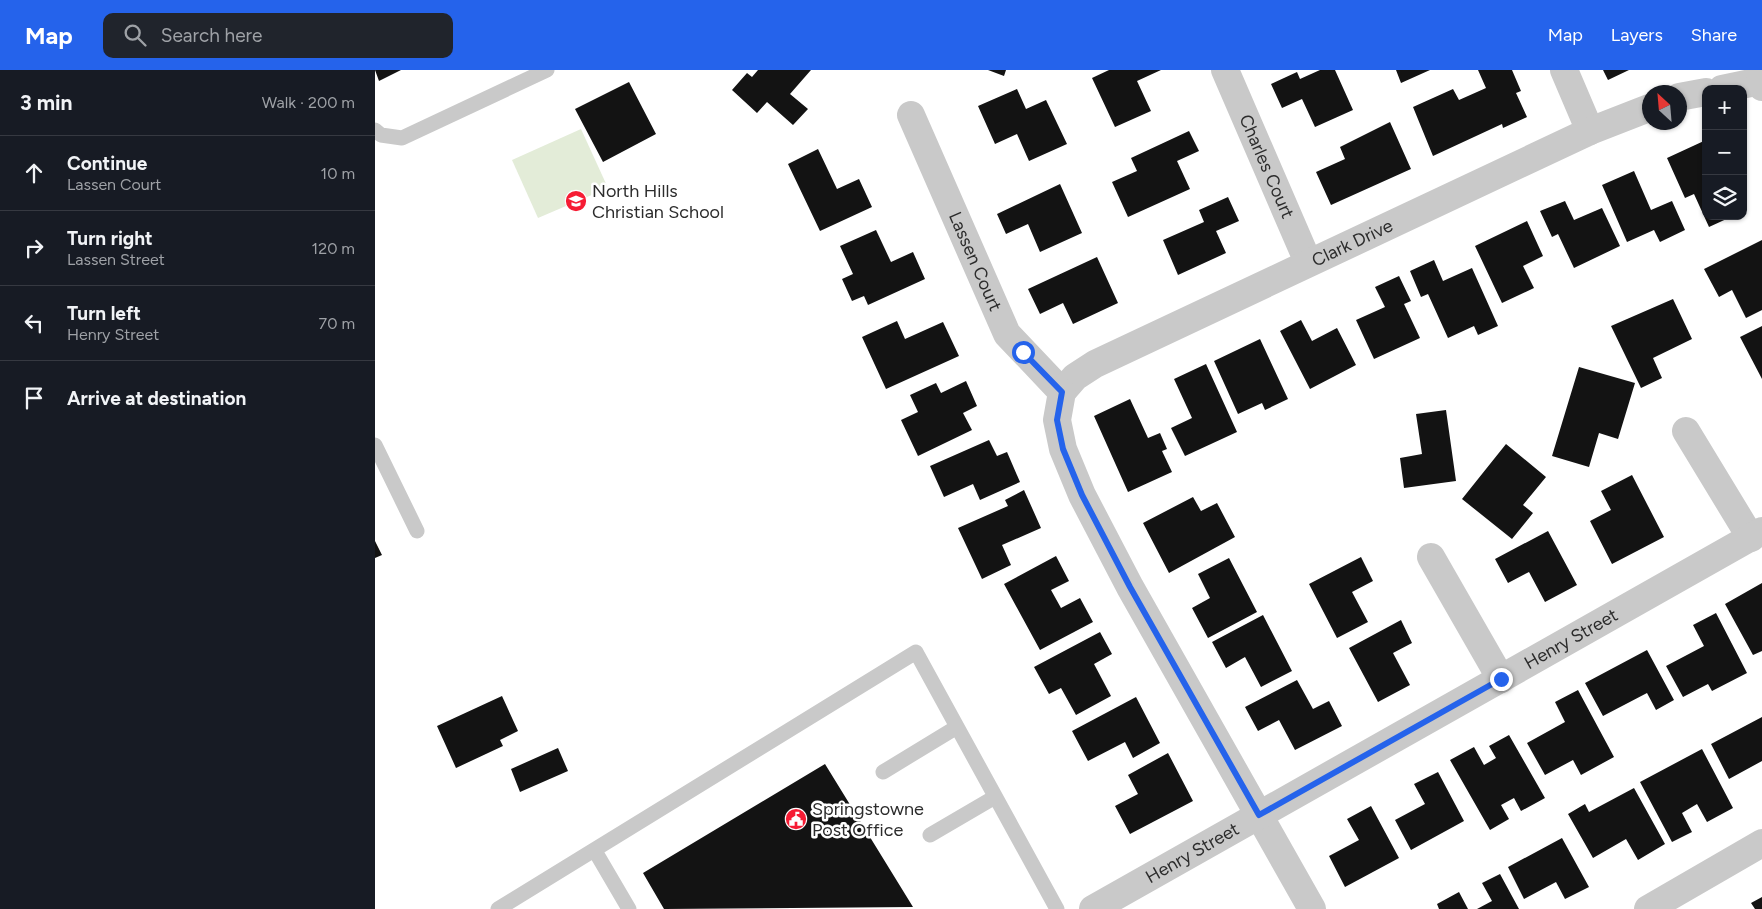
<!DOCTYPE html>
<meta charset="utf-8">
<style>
:root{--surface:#171b24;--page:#20242c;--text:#f1f3f6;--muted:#9ea1a6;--line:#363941;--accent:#2563eb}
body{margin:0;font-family:Figtree,sans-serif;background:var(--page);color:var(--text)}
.controls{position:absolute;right:15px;top:15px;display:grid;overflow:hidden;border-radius:10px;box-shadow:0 1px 4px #0004}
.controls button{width:45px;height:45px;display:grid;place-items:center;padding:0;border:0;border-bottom:1px solid var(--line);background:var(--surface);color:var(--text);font:25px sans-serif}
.compass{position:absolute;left:1267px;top:15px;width:45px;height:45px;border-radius:50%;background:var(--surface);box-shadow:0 1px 4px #0004;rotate:334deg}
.stop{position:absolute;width:15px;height:15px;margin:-11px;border:4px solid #2563eb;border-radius:50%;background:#fff}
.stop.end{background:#2563eb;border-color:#fff;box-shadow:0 1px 5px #0008}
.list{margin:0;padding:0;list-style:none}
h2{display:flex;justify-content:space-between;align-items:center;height:65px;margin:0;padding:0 20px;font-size:21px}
h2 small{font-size:16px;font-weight:400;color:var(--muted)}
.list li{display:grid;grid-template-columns:32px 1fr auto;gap:15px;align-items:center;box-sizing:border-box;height:75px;padding:0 20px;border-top:1px solid var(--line)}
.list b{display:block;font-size:19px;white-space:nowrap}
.list p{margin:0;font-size:16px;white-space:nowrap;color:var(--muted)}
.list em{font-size:16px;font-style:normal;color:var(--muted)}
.icon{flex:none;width:28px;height:28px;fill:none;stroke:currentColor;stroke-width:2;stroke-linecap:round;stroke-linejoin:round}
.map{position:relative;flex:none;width:1387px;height:839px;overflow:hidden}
header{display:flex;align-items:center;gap:30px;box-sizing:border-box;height:70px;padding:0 25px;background:var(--accent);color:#fff}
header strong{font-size:24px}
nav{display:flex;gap:28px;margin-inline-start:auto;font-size:18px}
.search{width:350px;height:45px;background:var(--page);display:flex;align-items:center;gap:12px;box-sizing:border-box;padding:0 18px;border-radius:10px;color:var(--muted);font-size:19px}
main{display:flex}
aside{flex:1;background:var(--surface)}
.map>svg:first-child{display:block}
.green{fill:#e3ecd8}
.building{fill:#131313}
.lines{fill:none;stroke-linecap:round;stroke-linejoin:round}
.service{stroke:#c9c9c9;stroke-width:15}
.minor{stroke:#c9c9c9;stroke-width:28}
.tertiary{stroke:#c9c9c9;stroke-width:28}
.route{stroke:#2563eb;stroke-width:6}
.labels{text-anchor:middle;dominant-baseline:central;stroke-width:5;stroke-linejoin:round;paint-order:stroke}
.street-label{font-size:18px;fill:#2c2c2c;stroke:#fff}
.poi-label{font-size:18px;fill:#2c2c2c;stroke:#fff;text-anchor:start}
</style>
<header>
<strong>Map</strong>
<div class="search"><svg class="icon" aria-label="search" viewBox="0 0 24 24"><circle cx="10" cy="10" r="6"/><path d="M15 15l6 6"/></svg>Search here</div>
<nav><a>Map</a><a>Layers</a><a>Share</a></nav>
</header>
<main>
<aside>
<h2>3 min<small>Walk · 200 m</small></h2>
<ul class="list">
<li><svg class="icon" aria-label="ahead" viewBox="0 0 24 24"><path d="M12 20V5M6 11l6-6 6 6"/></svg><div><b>Continue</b><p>Lassen Court</p></div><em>10 m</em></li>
<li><svg class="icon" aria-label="right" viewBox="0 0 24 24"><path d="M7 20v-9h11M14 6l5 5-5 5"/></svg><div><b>Turn right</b><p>Lassen Street</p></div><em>120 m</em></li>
<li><svg class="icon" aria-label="left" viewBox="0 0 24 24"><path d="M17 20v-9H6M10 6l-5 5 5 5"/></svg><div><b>Turn left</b><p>Henry Street</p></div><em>70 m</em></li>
<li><svg class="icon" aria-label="arrive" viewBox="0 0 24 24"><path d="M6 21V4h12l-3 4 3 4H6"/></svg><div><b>Arrive at destination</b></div></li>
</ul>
</aside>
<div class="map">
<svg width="1387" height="839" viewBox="0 0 1387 839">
<rect width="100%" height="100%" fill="#fff"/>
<!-- green -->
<path class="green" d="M206 59 233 118 163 148 137 90Z"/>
<!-- building -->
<path class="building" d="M0 0H26L4 11Z
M383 0H436L415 24 433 39 418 55 392 32 382 43 357 20 372 3 377 7Z
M613 0H631L629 6Z
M734 0H786L762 11 776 41 740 57 717 8Z
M945 0H960L978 40 940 57 927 29 907 38 896 14 922 2 925 9Z
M1021 0H1055L1026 13Z
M1103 0H1137L1146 21 1141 23 1152 47 1128 58 1127 54 1058 86 1038 37 1078 19 1084 30 1111 18Z
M1228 0H1254L1233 10Z
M254 12 281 64 228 92 200 39Z
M642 19 651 39 671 30 692 74 654 91 642 64 620 74 603 36Z
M1015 52 1036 99 956 135 941 102 970 89 965 77Z
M814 61 824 81 802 91 815 119 753 147 737 112 762 101 756 88Z
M1331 70V146H1358L1334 157 1319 124 1310 128 1292 88Z
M443 79 462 119 484 109 497 137 445 161 413 94Z
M1259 101 1276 140 1297 131 1310 160 1285 172 1279 160 1252 172 1227 115Z
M685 114 707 163 665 182 653 154 631 164 622 144Z
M853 127 864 151 841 161 851 183 803 205 788 170 829 152 824 140Z
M1190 131 1199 150 1227 138 1245 176 1199 198 1183 164 1177 167 1165 141Z
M1152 151 1168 186 1148 196 1159 218 1127 233 1100 176Z
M501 160 516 192 538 182 550 209 493 235 489 226 477 231 467 209 478 204 465 176Z
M1387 170V240L1371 248 1357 220 1344 227 1329 199Z
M722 187 743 233 698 254 688 233 665 244 653 219Z
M1059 190 1068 211 1097 198 1123 256 1103 265 1099 256 1073 268 1053 224 1046 227 1035 201Z
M1024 206 1036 231 1029 234 1045 268 999 289 981 250 1010 237 1000 217Z
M1298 229 1317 269 1278 288 1287 308 1266 318 1236 256Z
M926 250 937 271 962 258 981 295 935 319 905 261Z
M522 251 530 269 568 252 584 286 511 319 487 267Z
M1387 256V309L1365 267Z
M885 269 913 329 890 340 887 333 863 344 839 291Z
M831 294 862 362 810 386 796 358 817 348 799 309Z
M1204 297 1260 313 1243 369 1224 363 1214 397 1177 386Z
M591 311 602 336 588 343 597 360 543 386 526 350 543 342 535 325 561 313 566 323Z
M755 329 773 368 785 363 792 379 787 381 797 402 753 422 719 346Z
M1071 340 1081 411 1029 418 1025 388 1047 384 1041 344Z
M614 370 622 386 632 382 645 412 605 430 598 414 569 427 555 396Z
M1131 374 1171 407 1148 435 1158 443 1137 469 1087 429Z
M1257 405 1289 467 1237 494 1215 451 1236 440 1226 421Z
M649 420 666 458 627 475 636 495 607 509 583 458 633 436 630 430Z
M818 427 826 441 842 433 860 467 794 503 768 453Z
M1173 461 1202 515 1170 532 1154 502 1133 513 1120 489Z
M0 471 7 485 0 488Z
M681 486 694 511 676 520 686 538 705 528 718 552 665 580 629 514Z
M986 487 998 511 977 522 993 552 962 568 934 514Z
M854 488 882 542 833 568 817 538 835 528 823 504Z
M1387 513V581L1378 585 1350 534Z
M1341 543 1372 603 1337 621 1333 614 1308 627 1291 596 1329 576 1318 555Z
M888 545 917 601 886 617 870 587 851 598 837 572Z
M1026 550 1037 573 1018 583 1035 615 1003 632 974 578Z
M725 562 737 584 719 594 736 626 701 645 686 618 674 624 659 597Z
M1272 580 1299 630 1281 640 1272 623 1228 646 1210 613Z
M922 610 938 639 954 631 967 656 920 680 904 650 883 661 870 637Z
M1203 620 1239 687 1206 705 1198 690 1170 705 1152 673 1190 652 1180 632Z
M127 626 143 661 125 670 128 676 81 698 62 656Z
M761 627 785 673 758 688 750 672 713 691 697 661Z
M1387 647V691L1354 709 1336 674Z
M1134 665 1170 728 1146 741 1139 728 1126 735 1134 749 1115 760 1075 690 1099 677 1109 695 1121 688 1114 676Z
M183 678 193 701 145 722 136 699Z
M1327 679 1358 738 1332 752 1322 734 1307 743 1317 762 1297 772 1265 712Z
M793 683 818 731 755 764 740 736 763 724 753 705Z
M450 694 538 837 289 839 268 803Z
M1063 702 1089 751 1036 780 1020 750 1050 734 1039 714Z
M1259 718 1290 774 1263 790 1251 769 1218 788 1193 744 1210 734 1214 742Z
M996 736 1024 788 970 817 954 786 984 770 972 749Z
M1187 768 1214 817 1190 829 1181 812 1149 829 1133 797Z
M1125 804 1144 839H1102L1117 831 1107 813Z
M1084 822 1093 839H1064L1062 834Z
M1387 827V839H1380L1376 833Z"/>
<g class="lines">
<!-- service -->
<path class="service" d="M0 60 6 65 27 68 172 0
M0 375 42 461
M508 702 582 657
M555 765 620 727
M220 781 254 839
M123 839 541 582 682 839"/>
<!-- minor -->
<g class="minor">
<path id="s1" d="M850 0 933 192"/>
<path d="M1189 0 1215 61"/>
<path d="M1347 19 1385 11"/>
<path d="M1304 27 1331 22"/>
<path id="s2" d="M536 45 632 264 687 322"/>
<path id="s3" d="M687 322 700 307 720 294 1215 61 1274 38"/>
<path d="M687 322 682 350 688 379 707 425 755 517 937 839"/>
<path d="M1311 361 1376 468"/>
<path d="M1056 487 1126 609"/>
<path d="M1273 839 1387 773"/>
</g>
<!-- tertiary -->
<g class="tertiary">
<path d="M1386 0 1385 11 1387 17"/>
<path id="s4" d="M718 839 1387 461"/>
</g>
</g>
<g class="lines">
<!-- route -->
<path class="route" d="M648 282 687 322 682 350 688 379 707 425 755 517 884 745 1126 609"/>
</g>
<!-- icons -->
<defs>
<g id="school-disc" transform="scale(1.125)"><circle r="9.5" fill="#f61c34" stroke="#fff"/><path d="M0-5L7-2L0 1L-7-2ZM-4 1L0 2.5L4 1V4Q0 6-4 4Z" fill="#fff"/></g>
<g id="civic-disc" transform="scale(1.125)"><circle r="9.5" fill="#f61c34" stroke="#fff"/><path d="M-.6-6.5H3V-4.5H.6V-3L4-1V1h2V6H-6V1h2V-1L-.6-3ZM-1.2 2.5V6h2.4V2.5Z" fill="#fff"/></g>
</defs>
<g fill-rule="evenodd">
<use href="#school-disc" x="201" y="131"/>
<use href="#civic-disc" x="421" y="749"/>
</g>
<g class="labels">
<!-- street labels -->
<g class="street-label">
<text stroke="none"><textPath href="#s1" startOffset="105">Charles Court</textPath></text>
<text stroke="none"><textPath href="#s3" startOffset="328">Clark Drive</textPath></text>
<text stroke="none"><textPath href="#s2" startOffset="160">Lassen Court</textPath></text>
<text stroke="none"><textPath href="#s4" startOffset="549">Henry Street</textPath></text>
<text stroke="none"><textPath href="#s4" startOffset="114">Henry Street</textPath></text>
</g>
<!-- poi labels -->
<g class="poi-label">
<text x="217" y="121">North Hills<tspan x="217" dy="21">Christian School</tspan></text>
<text x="437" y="739">Springstowne<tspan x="437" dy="21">Post Office</tspan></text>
</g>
</g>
</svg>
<div class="controls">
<button>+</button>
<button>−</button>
<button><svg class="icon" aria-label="layers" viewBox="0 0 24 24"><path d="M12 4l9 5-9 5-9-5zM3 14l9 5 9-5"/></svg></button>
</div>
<svg class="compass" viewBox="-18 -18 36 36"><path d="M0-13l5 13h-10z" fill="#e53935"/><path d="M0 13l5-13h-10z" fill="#9ea1a6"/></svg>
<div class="stop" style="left:648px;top:282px"></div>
<div class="stop end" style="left:1126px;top:609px"></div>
</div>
</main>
